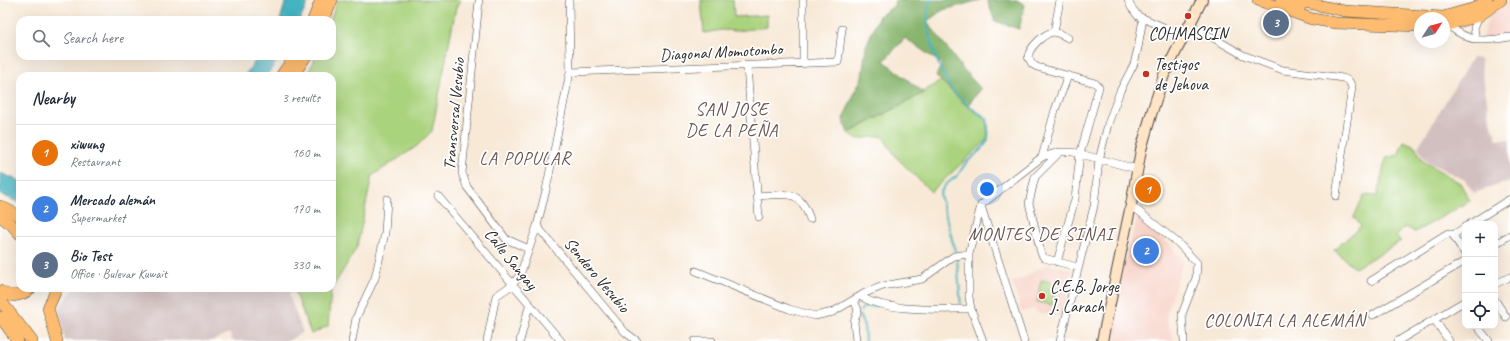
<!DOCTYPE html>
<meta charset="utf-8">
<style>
:root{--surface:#fff;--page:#f2f2f3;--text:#1f2937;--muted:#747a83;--line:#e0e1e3;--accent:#d93025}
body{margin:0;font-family:Caveat,sans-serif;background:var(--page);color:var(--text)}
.controls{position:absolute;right:12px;bottom:12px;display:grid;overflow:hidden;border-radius:8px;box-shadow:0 4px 16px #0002}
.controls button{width:36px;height:36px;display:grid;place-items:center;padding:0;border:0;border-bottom:1px solid var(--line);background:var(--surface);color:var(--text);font:20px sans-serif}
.compass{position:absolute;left:1414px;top:12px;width:36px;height:36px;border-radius:50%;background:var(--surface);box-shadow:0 4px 16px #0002;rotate:54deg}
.you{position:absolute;left:987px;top:189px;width:14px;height:14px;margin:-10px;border:3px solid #fff;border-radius:50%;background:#1a73e8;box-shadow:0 0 0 6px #1a73e833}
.badge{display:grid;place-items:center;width:26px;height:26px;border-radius:50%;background:var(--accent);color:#fff;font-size:13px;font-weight:700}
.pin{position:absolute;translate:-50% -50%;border:2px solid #fff;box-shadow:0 1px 4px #0006}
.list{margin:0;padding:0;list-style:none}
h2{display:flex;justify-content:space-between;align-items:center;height:52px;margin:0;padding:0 16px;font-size:17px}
h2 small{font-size:13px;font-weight:400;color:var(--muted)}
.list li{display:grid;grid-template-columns:26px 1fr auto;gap:12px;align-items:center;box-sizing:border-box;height:56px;padding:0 16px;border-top:1px solid var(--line)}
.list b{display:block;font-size:15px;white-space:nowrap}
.list p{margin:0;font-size:13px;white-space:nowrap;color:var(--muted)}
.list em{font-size:13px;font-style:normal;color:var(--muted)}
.icon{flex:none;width:22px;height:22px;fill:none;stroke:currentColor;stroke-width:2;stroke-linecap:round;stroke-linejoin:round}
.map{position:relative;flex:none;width:1510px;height:341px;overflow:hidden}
.search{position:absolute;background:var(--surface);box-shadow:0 4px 16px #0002;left:16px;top:16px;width:320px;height:44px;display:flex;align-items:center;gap:10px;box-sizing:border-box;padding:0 14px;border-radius:12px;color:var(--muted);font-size:15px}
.panel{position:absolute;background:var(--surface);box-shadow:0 4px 16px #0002;left:16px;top:72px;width:320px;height:220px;border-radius:12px}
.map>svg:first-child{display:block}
.built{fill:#f7d1c6}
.industrial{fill:#d2bfbf}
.green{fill:#aad37e;stroke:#6a7f54}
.forest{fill:#87b56d;stroke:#59704c}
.water{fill:#45b3c0;stroke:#386f76}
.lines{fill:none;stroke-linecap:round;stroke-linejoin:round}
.stream{stroke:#45b3c0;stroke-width:2}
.minor-casing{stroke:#4a4845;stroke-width:8}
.secondary-casing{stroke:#4a4845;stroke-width:12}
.primary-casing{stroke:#4a4845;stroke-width:12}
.trunk-casing{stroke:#4a4845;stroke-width:12}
.minor{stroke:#fff;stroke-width:7}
.secondary{stroke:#ffe4c6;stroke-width:10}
.primary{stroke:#febc70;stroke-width:11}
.trunk{stroke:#febc70;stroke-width:11}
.poi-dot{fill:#c8321e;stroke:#fff;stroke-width:1.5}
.labels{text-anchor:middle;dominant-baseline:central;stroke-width:3.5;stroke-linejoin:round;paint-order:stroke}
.poi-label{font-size:17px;fill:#2b2b2b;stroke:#fff;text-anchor:start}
.street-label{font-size:17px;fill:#2b2b2b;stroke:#fff}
.neighbourhood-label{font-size:18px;letter-spacing:1px;fill:#685451;stroke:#fff}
</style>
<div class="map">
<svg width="1510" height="341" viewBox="0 0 1510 341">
<rect width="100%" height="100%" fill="#fff"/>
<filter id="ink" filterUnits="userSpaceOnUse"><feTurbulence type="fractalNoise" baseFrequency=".025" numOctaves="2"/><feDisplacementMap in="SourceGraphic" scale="8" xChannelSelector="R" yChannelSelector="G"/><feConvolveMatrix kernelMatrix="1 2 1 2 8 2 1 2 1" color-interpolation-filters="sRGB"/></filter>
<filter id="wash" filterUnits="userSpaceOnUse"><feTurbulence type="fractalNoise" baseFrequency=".012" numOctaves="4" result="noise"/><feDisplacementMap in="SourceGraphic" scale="16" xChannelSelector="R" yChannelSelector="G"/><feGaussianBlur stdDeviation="0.9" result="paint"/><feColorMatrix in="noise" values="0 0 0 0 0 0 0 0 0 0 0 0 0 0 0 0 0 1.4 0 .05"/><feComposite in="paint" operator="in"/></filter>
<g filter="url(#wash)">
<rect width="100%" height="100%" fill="#f8e9d7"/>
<!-- built -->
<path class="built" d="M1510 0V34L1482 39 1489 16Z
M1138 217 1171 246 1183 261 1166 316 1174 341H1105L1113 302Z
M1048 264 1072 270 1063 316 1037 313 1034 309 1022 312 1012 282 1023 279 1041 267Z"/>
<!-- industrial -->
<path class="industrial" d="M1472 58 1480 59 1490 119 1497 140 1510 139V181L1474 193 1465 180 1426 161 1418 147Z
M76 288H293L289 296 303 332 288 341H233L229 333 212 341H65L58 308Z"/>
<!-- green -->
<path class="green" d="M338 0H461L456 7 432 131 417 146 372 176 357 247 331 290 328 326 311 334 295 291 297 288H332V76H307L316 56H332V20H330Z
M701 0H733L734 17 767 15V27L736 31 721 30 704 33Z
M941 81 967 106 986 119 988 139 931 192 897 158 882 136 856 139 849 133 902 105Z
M1404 141 1415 146 1423 161 1460 183 1470 201 1415 232 1405 227 1396 237 1401 241 1355 268 1334 250 1361 226 1354 217 1364 195 1377 196 1386 158 1398 155Z
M1041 280 1056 283 1052 305 1037 302Z"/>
<!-- forest -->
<path class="forest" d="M895 0H980L943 10 927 21 961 67 981 89 967 106 936 76 942 64 905 38 884 61 924 93 848 133 843 119 862 77 866 46 879 16 894 6Z
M987 0H1017L1025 5 1019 29 995 21Z"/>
<!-- water -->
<path class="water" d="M286 0H309L300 20H280Z
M259 56H281L266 76H244Z
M0 173 20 181V203L0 194Z"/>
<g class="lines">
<!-- stream -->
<path class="stream" d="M931 0C919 21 939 70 951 88 960 101 975 110 987 119 992 146 985 145 967 162 963 166 961 171 958 175 950 182 943 184 940 195L956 254
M957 258 961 307
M860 311 864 307 876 306
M859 315 864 326 865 341"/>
</g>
</g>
<g filter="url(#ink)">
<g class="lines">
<!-- minor casing -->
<g class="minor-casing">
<path id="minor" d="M1128 0 1131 7 1138 16 1184 36
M479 1 462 173 467 187 506 239 529 249
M1189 24 1243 55 1283 70 1343 78 1349 81 1352 87 1336 196
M1449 26C1472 44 1483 41 1510 37
M1054 32 1060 0
M1476 40 1474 28 1479 16
M803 64V0
M747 67 759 217
M570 72 838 62 842 29
M1059 153 1035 177 1029 203 1041 253 1044 258 1077 267
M1042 157 1055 110 1068 76
M438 196 561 341
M757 196C786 195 799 187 810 219
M1131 205 1178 243 1197 263 1196 278 1182 314 1184 341
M981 206 1024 341
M1470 224 1510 199
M537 226 625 332 637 341
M1453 235 1465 227
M1495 244 1510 235
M1057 262 1075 199 1080 154 1099 87 1095 83 1037 67 1032 64 1028 57C1029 48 1043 34 1053 32 1057 32 1064 36 1068 38
M696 271 789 309 815 316 833 312 865 293 883 286 922 279 954 256 969 254
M1371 281 1448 233 1453 235 1465 254
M1495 284 1510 277
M860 296C884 312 941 309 971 309
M854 300 858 310 854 322 856 341
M1495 300 1506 317
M1373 315 1465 261
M1434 319 1449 341
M1477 326 1489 341
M352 341 356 318 375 278 385 233 387 199
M487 341 496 296 512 285 520 275 537 226 546 190 570 72 569 0
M520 341 529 306
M695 341H712
M983 341 971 309 969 297V254L981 205 1042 157 1059 152H1073L1137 169
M1060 341 1094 206 1099 160 1108 124 1120 91 1134 64 1138 48 1143 18
M1398 341 1465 301"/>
</g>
<!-- secondary casing -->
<g class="secondary-casing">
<path id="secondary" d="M1102 341 1131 205 1141 150 1151 115 1164 75 1202 0"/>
</g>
<!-- primary casing -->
<g class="primary-casing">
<path id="primary" d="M1258 0 1312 19 1336 23 1420 26
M1281 0 1300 7
M1295 0 1345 11 1443 17 1475 8 1487 0
M313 20 321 0
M324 20 332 0
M1444 26 1479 16 1501 0
M281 76 295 56
M293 76 306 56
M0 206 20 216
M57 288 48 308 57 341"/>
</g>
<!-- trunk casing -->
<g class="trunk-casing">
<path id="trunk" d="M0 216 12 225 20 234
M0 291C11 298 21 297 31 288
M0 300 32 341
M0 317 18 341"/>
</g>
<!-- minor -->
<use href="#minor" class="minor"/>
<!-- secondary -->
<use href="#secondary" class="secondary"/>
<!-- primary -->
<use href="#primary" class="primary"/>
<!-- trunk -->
<use href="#trunk" class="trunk"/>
</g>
</g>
<!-- markers -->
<g class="poi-dot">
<circle cx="1188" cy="16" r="4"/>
<circle cx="1146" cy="74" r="4"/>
<circle cx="1042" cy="296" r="4"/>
</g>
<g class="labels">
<!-- poi labels -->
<g class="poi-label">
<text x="1188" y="33" text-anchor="middle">COHMASCIN</text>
<text x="1154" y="64">Testigos<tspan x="1154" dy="20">de Jehova</tspan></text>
<text x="1050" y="286">C.E.B. Jorge<tspan x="1050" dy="20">J. Larach</tspan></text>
</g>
<!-- street labels -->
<g class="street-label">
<text transform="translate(721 52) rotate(-3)">Diagonal Momotombo</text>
<text transform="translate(454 114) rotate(-85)">Transversal Vesubio</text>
<text transform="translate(511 259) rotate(51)">Calle Sangay</text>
<text transform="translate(597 275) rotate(50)">Sendero Vesubio</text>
</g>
<!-- neighbourhood labels -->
<g class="neighbourhood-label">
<text x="732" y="109">SAN JOSE<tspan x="732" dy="21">DE LA PEÑA</tspan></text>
<text x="525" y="158">LA POPULAR</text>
<text x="1041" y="234">MONTES DE SINAI</text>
<text x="1285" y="320">COLONIA LA ALEMÁN</text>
</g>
</g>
</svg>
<div class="controls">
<button>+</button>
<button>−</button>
<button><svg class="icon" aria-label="locate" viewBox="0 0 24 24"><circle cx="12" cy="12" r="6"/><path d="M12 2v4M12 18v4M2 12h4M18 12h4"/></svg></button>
</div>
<svg class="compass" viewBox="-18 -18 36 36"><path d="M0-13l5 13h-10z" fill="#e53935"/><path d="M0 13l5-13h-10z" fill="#747a83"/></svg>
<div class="you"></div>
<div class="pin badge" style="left:1148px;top:190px;background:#e8710a">1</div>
<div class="pin badge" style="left:1146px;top:251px;background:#3f7fe0">2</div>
<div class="pin badge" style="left:1276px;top:23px;background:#5c6f8a">3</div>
<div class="search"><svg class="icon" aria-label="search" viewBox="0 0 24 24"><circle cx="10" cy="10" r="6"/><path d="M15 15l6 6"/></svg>Search here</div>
<section class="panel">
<h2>Nearby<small>3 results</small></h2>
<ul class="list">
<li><span class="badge" style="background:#e8710a">1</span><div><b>xiwung</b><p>Restaurant</p></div><em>160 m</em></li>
<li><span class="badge" style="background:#3f7fe0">2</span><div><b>Mercado alemán</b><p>Supermarket</p></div><em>170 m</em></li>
<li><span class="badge" style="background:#5c6f8a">3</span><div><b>Bio Test</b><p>Office · Bulevar Kuwait</p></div><em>330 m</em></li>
</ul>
</section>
</div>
